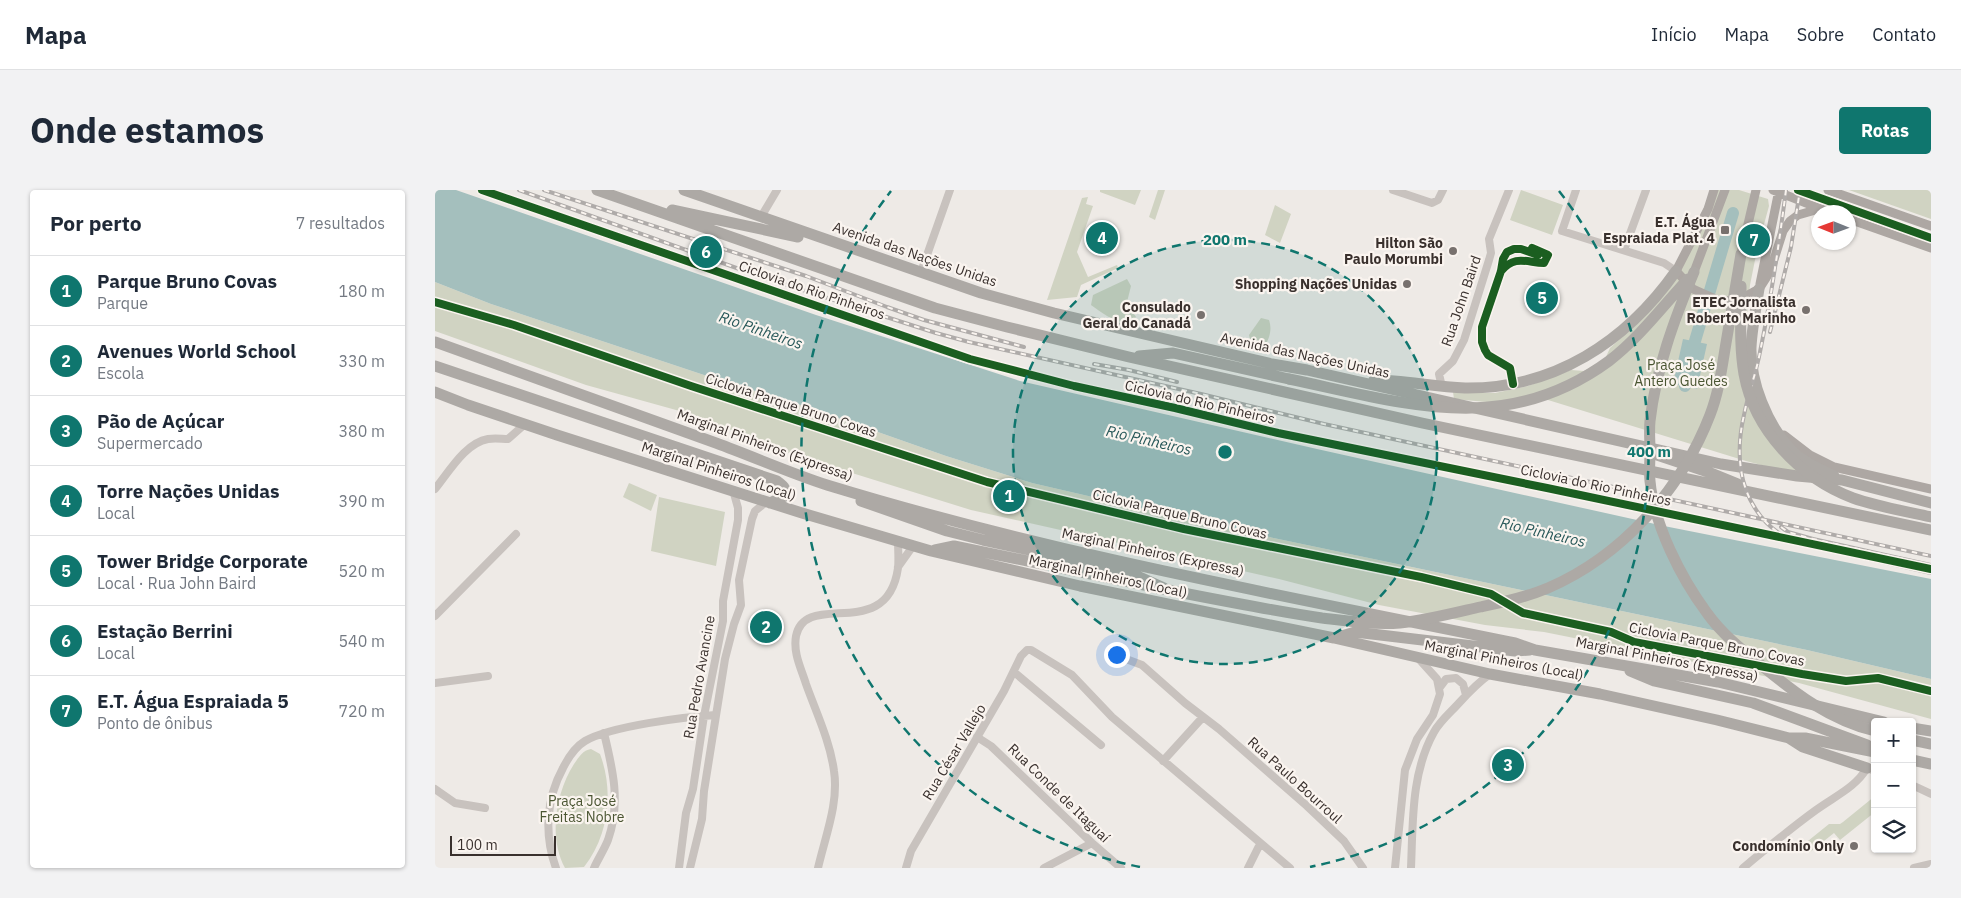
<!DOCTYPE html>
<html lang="pt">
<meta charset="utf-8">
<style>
:root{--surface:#fff;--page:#f2f2f3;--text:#1f2937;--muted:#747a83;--line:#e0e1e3;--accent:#0f766e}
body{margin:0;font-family:"IBM Plex Sans",sans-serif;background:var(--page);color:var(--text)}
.controls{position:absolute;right:15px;bottom:15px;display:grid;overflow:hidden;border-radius:5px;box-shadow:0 1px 4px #0004}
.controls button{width:45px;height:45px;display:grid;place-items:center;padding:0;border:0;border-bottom:1px solid var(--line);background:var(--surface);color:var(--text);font:25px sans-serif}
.compass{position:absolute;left:1376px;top:15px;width:45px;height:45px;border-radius:50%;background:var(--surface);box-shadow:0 1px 4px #0004;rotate:271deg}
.scale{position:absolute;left:15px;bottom:12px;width:106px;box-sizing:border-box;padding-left:5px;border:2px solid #39302d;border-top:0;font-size:14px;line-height:18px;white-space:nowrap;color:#39302d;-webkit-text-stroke:4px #faf4ef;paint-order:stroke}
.you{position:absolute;left:681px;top:464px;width:18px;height:18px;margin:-12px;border:4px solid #fff;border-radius:50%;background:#1a73e8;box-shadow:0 0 0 8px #1a73e833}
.badge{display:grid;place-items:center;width:32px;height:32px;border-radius:50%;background:var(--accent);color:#fff;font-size:16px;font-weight:700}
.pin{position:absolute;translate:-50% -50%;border:2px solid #fff;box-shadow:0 1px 5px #0006}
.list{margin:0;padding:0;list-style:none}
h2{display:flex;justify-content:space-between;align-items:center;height:65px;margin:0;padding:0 20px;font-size:21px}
h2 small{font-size:16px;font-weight:400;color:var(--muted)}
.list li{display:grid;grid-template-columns:32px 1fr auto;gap:15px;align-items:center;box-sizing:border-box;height:70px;padding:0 20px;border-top:1px solid var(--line)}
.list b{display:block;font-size:19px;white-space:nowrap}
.list p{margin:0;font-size:16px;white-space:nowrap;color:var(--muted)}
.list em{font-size:16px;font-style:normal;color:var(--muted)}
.icon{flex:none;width:28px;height:28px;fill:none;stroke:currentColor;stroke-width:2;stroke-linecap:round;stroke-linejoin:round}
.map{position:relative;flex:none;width:1496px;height:678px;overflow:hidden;border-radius:5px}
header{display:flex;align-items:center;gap:30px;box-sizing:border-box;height:70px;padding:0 25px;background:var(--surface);border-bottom:1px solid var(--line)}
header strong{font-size:24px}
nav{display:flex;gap:28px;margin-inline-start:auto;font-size:18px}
.intro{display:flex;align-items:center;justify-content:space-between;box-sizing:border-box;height:120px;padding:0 30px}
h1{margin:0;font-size:35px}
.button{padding:12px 22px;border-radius:5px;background:var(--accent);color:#fff;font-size:18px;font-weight:700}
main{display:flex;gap:30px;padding:0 30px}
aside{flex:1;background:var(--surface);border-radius:5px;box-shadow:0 1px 4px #0004}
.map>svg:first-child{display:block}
.green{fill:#d0d3c2}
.water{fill:#a4bfbd}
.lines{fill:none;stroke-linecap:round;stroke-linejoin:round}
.river{stroke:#a4bfbd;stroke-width:12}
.minor{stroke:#c8c2be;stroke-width:8}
.major{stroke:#ada7a3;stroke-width:9}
.highway{stroke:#ada9a5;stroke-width:11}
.rail-casing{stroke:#afaba9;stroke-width:4}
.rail{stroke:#faf4ef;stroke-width:2;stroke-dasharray:5.5;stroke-linecap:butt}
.highway-bridge{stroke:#ada9a5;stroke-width:11}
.cycleway-casing{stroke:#faf4ef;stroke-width:11}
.cycleway{stroke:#1b5e20;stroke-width:8}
.ring{fill:none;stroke:#0f766e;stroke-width:2.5;stroke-dasharray:9 6}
.poi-dot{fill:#78716e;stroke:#faf4ef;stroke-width:2}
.labels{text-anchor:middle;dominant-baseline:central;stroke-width:4.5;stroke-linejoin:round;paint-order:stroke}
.poi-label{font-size:14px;font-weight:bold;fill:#39302d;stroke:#faf4ef;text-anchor:end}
.street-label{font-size:14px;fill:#39302d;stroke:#faf4ef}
.park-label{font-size:14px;fill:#4a5532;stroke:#faf4ef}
.water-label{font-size:15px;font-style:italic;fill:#255657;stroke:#faf4ef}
.centre{fill:#0f766e;stroke:#faf4ef;stroke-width:2.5}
.ring-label{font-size:15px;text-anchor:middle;font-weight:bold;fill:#0f766e;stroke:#faf4ef;stroke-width:4.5;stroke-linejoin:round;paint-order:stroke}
</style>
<header>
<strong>Mapa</strong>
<nav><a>Início</a><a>Mapa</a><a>Sobre</a><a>Contato</a></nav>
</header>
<div class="intro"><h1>Onde estamos</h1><a class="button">Rotas</a></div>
<main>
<aside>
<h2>Por perto<small>7 resultados</small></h2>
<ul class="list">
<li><span class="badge">1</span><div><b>Parque Bruno Covas</b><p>Parque</p></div><em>180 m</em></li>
<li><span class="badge">2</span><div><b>Avenues World School</b><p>Escola</p></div><em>330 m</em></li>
<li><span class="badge">3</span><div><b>Pão de Açúcar</b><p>Supermercado</p></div><em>380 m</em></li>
<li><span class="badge">4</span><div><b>Torre Nações Unidas</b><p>Local</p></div><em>390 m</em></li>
<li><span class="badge">5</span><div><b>Tower Bridge Corporate</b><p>Local · Rua John Baird</p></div><em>520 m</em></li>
<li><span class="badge">6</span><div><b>Estação Berrini</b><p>Local</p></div><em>540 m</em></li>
<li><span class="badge">7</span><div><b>E.T. Água Espraiada 5</b><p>Ponto de ônibus</p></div><em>720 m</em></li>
</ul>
</aside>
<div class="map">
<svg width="1496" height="678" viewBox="0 0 1496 678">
<rect width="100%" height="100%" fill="#eeeae6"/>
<!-- green -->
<path class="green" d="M665 0H706L700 15 665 2Z
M723 0H730L720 30 714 27Z
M1086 0 1128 15 1117 45 1075 30Z
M1276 0H1304L1333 9 1334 16 1322 60 1315 95 1310 146 1311 178 1364 280 1360 284 1311 271 1100 206 1062 213 1019 209 1018 202 1060 203 1093 196 1136 180 1149 181 1170 169 1175 158 1212 124 1246 75Z
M1414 0H1496V29Z
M653 7 651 14 658 16 642 62 653 87 682 75 683 78 646 95 642 107 612 110 647 8Z
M840 15 856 24 845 53 830 45Z
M692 89 696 96 692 112 701 127C688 141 668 123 656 115L658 105Z
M0 92 56 114 272 186 369 216 511 266 597 293 796 339 1372 460 1496 489V529L1364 493 1109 442 1050 435 944 415 844 389 536 320 356 264 259 225 151 195 0 141Z
M826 128 834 130C838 142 833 151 827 161L822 163 817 158 814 145Z
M194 293 222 305 216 321 188 307Z
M224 307 290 322 281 376 216 361Z
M156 559 165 564C179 601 174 645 149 677L130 678C113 647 121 602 139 574 144 567 148 560 156 559Z
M1440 606V622L1405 650 1399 643 1374 663 1368 658V655L1394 634H1405L1408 632Z"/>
<!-- water -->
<path class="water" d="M0 0H21L381 125 585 191 882 259 1229 336 1496 389V489L1372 460 796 339 597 293 511 266 369 216 272 186 56 114 0 92Z
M1248 149 1272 154 1262 199 1238 194Z"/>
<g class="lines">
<!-- river -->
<path class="river" d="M1250 196 1260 151 1298 23"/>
<!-- minor -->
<path class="minor" d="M958 0 997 13 1003 10 1008 0
M1141 0 1127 41 1229 73 1241 81
M326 27 342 0
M1189 60 1211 0
M486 82 515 0
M1007 197 1004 184 1018 171 1029 150 1054 70 1056 63 1054 49 1074 0
M0 299C14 282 30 253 53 249 60 248 67 249 73 249L90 234
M463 377 478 356
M0 426 81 344
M691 469 707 475 750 513 784 539 872 616 909 651 928 678
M579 482 666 555
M0 493 53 486
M1005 497 1011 489 1021 488 1028 494 1031 505
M542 547 556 556 657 653 686 678
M728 571 768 527
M1477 595 1496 604
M0 599 20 613 50 618
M121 678C109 645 111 609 128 578 133 568 140 557 150 551 176 536 249 527 281 525
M159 678C163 669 169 660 173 650 186 613 178 580 169 543
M244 678 251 623 258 599 269 526 288 431V411L303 330V318L298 300
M255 678 267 629 269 601 290 469 299 434 306 415 304 390 317 329 320 321 331 312
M383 678C390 647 404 613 399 581 395 551 381 522 371 494 366 478 358 463 361 446 371 399 452 454 463 378 464 369 463 360 463 351
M471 678 476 661 569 501 586 466 592 460H596L637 485 677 527 855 678
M609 678 657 653
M813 678 825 654
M960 678 970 580 982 549 998 525 1005 504 1002 489 984 469
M976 678C978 632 976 583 999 542 1005 531 1016 522 1024 513 1034 502 1044 492 1055 484
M1308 678C1332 658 1356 638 1381 620 1400 606 1420 598 1432 578L1440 581
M1479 678 1496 674"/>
<!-- major -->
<path class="major" d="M1279 0 1273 19 1241 81 1258 99 1285 111 1304 110 1324 99 1331 88 1336 79 1348 41 1355 31 1363 25 1384 19
M1338 0 1394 22
M1393 0 1496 36
M1414 29 1496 58
M1306 64 1321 0
M1259 82 1290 0
M1325 94 1344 0
M1349 245 1375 265 1399 277 1496 299"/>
<!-- highway -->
<path class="highway" d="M162 0 500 118 572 137 694 167 987 233 1496 340
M249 0 546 103 619 123 837 174 872 180 1286 274 1362 286 1407 290 1496 313
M237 20 363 47
M1324 99C1321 118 1317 138 1316 157 1315 192 1332 234 1356 260 1368 272 1384 279 1399 286
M0 152C94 186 188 219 281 253 319 267 355 283 392 295 617 364 850 406 1080 453L1100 460 1283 492 1449 532
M704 166 738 163 854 189
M0 176 342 291C348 296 352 298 350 306L335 313
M939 190C969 190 999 197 1030 198 1119 199 1191 152 1241 81
M0 202 33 215 122 245 367 323 496 361 645 396 899 448 1055 484 1165 504 1282 530 1354 548H1370L1440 562
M1219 264 1276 283 1303 294
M426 311 512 341 548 350 691 381 729 398
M500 360 519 356 748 403
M900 448 920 442 1080 461 1095 460
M1195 481 1219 491 1318 513 1432 555
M1477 538 1496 541
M1354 548 1368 557 1432 578
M1477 550 1496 554
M1477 570 1496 574"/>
<!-- rail casing -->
<g class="rail-casing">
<path id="rail" d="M84 0 321 85 501 143 534 152 766 204 889 234 1496 366
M109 0 371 86 452 117 489 130 589 157
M1351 0C1344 54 1336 109 1325 162 1321 184 1313 204 1309 225 1297 277 1309 328 1359 352L1496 383
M1335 142 1356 57 1365 0
M659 174 694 180 742 192
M1346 337 1353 342 1378 349 1496 375"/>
</g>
<!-- rail -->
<use href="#rail" class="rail"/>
<!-- highway-bridge -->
<path class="highway-bridge" d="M1259 82C1239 130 1221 179 1215 231 1214 241 1215 251 1215 261 1215 271 1214 281 1215 291 1219 335 1246 388 1272 423 1286 443 1307 460 1326 475 1361 504 1395 530 1440 541
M1306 96C1306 125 1304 156 1309 184 1319 240 1365 288 1418 308 1443 317 1470 321 1496 327
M854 189C970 213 1069 248 1174 171 1204 148 1228 116 1253 89
M748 403C794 412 840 421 887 428 912 431 939 435 965 433 992 430 1019 423 1045 417 1068 412 1092 407 1113 398 1187 366 1246 300 1275 225 1284 202 1287 177 1291 153 1296 123 1301 94 1306 64"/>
<!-- cycleway casing -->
<g class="cycleway-casing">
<path id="cycleway" d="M47 0 535 169 639 196 740 218 843 243 1112 298 1496 379
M1363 0 1496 48
M1066 81C1080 65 1090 72 1109 73L1113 65 1097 58
M0 112 79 135 256 196 552 292 749 339 986 387 1056 404 1088 423 1176 442 1199 452 1367 484 1411 491 1443 488 1496 501
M1078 194 1075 178 1053 165 1050 160 1047 152V137L1066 81 1068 69 1072 62 1079 59H1086L1103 65"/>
</g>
<!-- cycleway -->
<use href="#cycleway" class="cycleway"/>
</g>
<!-- distance rings -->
<circle cx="790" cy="262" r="212" fill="#0f766e" fill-opacity=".12"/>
<g class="ring">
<circle cx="790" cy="262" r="212"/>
<path d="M705 677A424 424 0 0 1 456 1M1124 1A424 424 0 0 1 875 677"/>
</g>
<!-- markers -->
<g class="poi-dot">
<rect x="1285" y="35" width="10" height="10" rx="2.5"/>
<circle cx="1018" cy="61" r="5"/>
<circle cx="972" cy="94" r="5"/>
<circle cx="1371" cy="120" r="5"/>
<circle cx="766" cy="125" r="5"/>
<circle cx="1419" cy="656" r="5"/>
</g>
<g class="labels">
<!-- poi labels -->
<g class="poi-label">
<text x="1280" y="32">E.T. Água<tspan x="1280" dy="16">Espraiada Plat. 4</tspan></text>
<text x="1008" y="53">Hilton São<tspan x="1008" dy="16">Paulo Morumbi</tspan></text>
<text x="962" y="94">Shopping Nações Unidas</text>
<text x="1361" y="112">ETEC Jornalista<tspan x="1361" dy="16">Roberto Marinho</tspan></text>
<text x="756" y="117">Consulado<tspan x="756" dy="16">Geral do Canadá</tspan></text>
<text x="1409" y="656">Condomínio Only</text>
</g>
<!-- street labels -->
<g class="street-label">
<text transform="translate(480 64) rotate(19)">Avenida das Nações Unidas</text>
<text transform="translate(377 100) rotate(19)">Ciclovia do Rio Pinheiros</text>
<text transform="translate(1026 111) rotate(-71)">Rua John Baird</text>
<text transform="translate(870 165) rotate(12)">Avenida das Nações Unidas</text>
<text transform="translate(765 212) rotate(13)">Ciclovia do Rio Pinheiros</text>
<text transform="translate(356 215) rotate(18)">Ciclovia Parque Bruno Covas</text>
<text transform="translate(330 255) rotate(20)">Marginal Pinheiros (Expressa)</text>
<text transform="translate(284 281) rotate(18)">Marginal Pinheiros (Local)</text>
<text transform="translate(1161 295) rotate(12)">Ciclovia do Rio Pinheiros</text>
<text transform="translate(745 324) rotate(13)">Ciclovia Parque Bruno Covas</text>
<text transform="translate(718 362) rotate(12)">Marginal Pinheiros (Expressa)</text>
<text transform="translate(673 386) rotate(12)">Marginal Pinheiros (Local)</text>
<text transform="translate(1282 454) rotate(11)">Ciclovia Parque Bruno Covas</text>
<text transform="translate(1232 469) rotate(11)">Marginal Pinheiros (Expressa)</text>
<text transform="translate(1069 470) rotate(11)">Marginal Pinheiros (Local)</text>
<text transform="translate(264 487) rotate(-80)">Rua Pedro Avancine</text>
<text transform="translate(519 562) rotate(-59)">Rua César Vallejo</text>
<text transform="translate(860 590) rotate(42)">Rua Paulo Bourroul</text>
<text transform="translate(624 603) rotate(44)">Rua Conde de Itaguaí</text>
</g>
<!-- park labels -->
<g class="park-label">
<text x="1246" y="175">Praça José<tspan x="1246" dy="16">Antero Guedes</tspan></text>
<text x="147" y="611">Praça José<tspan x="147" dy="16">Freitas Nobre</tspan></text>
</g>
<!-- water labels -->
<g class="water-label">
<text transform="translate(326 140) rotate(19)">Rio Pinheiros</text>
<text transform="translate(714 250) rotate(13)">Rio Pinheiros</text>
<text transform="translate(1108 342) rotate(13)">Rio Pinheiros</text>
</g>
</g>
<circle cx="790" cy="262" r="8" class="centre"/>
<g class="ring-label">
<text x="790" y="55">200 m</text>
<text x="1214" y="267">400 m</text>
</g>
</svg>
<div class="controls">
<button>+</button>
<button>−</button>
<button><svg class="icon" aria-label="layers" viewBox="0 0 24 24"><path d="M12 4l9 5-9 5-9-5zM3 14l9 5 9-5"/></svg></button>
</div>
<svg class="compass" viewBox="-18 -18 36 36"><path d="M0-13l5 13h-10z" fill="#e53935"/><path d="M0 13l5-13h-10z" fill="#747a83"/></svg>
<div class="scale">100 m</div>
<div class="you"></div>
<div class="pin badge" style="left:574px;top:306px">1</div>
<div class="pin badge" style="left:331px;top:437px">2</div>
<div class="pin badge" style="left:1073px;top:575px">3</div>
<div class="pin badge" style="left:667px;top:48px">4</div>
<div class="pin badge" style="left:1107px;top:108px">5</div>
<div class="pin badge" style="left:271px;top:62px">6</div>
<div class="pin badge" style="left:1319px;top:50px">7</div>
</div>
</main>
